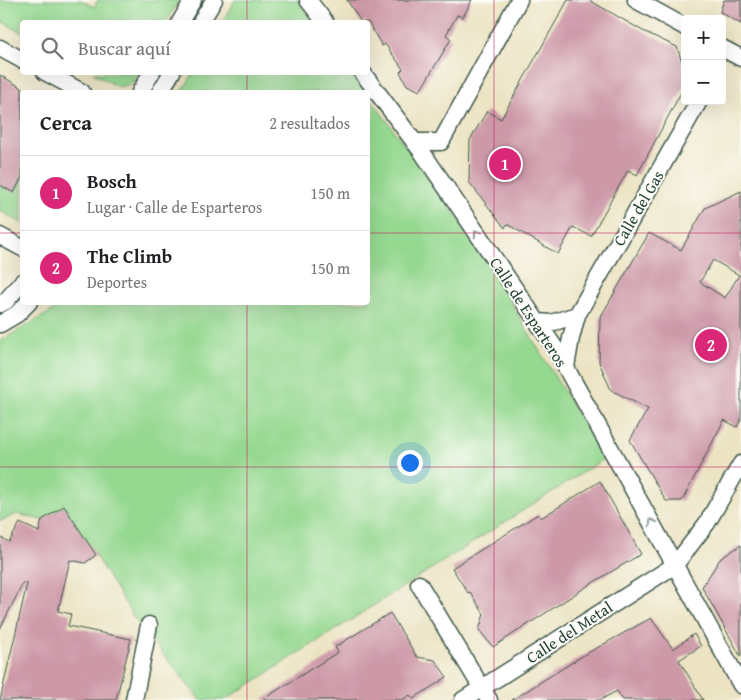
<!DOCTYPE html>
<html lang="es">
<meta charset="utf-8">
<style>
:root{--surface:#fff;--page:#f6f6f6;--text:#202124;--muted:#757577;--line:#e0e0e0;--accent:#db2777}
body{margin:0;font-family:"Gentium Book Plus",serif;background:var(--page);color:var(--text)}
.controls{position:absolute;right:15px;top:15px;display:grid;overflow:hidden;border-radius:5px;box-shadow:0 5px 20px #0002}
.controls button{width:45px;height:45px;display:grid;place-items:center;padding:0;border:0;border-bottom:1px solid var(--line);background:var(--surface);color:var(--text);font:25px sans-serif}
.you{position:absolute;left:409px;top:462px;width:18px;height:18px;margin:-12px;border:4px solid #fff;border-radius:50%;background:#1a73e8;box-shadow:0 0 0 8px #1a73e833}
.badge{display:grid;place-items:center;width:32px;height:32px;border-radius:50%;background:var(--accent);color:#fff;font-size:16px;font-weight:700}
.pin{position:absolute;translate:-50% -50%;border:2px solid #fff;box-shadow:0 1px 5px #0006}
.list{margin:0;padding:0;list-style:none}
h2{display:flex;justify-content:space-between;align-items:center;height:65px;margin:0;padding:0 20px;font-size:21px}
h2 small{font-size:16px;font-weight:400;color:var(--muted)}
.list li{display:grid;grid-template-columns:32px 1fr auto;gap:15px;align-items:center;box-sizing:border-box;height:75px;padding:0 20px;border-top:1px solid var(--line)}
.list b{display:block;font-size:19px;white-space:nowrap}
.list p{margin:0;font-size:16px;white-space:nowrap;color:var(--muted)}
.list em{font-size:16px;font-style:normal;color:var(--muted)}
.icon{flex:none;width:28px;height:28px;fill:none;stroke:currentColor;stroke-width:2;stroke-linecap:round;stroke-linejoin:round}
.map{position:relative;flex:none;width:741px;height:700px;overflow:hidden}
.search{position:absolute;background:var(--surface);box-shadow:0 5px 20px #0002;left:20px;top:20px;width:350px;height:55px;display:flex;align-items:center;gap:12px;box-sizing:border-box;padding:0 18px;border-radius:5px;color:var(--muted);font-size:19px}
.panel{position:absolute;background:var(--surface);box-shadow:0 5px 20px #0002;left:20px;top:90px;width:350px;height:215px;border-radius:5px}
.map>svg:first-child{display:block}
.green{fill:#95d890;stroke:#5a8a62}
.building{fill:#cd99a9;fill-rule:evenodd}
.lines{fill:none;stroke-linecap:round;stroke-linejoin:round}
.minor-casing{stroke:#3e5649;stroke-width:19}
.minor{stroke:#fff;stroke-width:16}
.oneway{stroke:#8f9e9a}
.grid{fill:none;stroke:#c2185b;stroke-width:1;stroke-opacity:0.55}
.labels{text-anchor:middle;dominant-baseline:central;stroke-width:4;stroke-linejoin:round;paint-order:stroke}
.street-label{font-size:16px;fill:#1f3d34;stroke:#fdfcf7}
</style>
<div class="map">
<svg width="741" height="700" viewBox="0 0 741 700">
<rect width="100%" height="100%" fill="#fdfcf7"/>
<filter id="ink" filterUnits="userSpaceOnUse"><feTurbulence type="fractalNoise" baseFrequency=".02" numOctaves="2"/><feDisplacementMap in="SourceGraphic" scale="10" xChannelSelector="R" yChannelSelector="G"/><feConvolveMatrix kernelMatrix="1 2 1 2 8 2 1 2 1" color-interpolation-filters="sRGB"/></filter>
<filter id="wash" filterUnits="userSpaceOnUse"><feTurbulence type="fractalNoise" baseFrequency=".0096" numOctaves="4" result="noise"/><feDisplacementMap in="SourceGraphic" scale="20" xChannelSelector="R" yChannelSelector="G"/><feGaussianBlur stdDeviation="1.12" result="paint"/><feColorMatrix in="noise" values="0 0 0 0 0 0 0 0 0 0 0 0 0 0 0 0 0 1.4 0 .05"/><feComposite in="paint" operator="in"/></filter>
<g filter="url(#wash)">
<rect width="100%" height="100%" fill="#ebe3c2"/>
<!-- green -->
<path class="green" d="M0 0H81L94 7 98 0H179L166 22H22V33L0 20Z
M235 0H298L314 22H222Z
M194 72 351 73 366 92H182Z
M93 73H138L132 84 118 87Z
M368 95 471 236 604 459 225 700H200L135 619 64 506 42 520 17 514 0 521V341L61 306 63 303 368 302Z
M22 177V223L0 211V185L14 193Z"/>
<g id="blocks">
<!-- building -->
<path class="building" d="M347 0H472L463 17 457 15 446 35 451 39 420 91 407 85 400 72 403 69 385 44 382 46 368 22H361Z
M568 0H589L643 31 677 47 685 71V85L637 175 628 170 591 236 573 227 558 254 507 224 505 228 469 182 470 140 487 111 501 119Z
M724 0H741V24L720 12Z
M0 75 22 88V177L14 193 0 185Z
M741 191V420L737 427 724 420 682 501H666L630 440 648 409 611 390 599 362 600 318 649 233 681 250 705 208ZM713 260 739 275 725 298 700 282Z
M600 481 641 554 589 585 493 647 479 630 484 614 470 592 468 593 452 568 538 514 541 518Z
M64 506 96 555 85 563 70 560 58 611 71 614 68 626 131 639 116 700H0L27 584 23 583 0 629V537L9 542 20 523 39 532 42 520Z
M741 545V657L702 587 720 559Z
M390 613 417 657 435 660 447 677 413 699 410 695 402 700H262L338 652 335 647Z
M651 618 673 649 694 634 701 646 679 660 703 700H623L617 691 600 700H512L584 655Z"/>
</g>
</g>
<g filter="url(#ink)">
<use href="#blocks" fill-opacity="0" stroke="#3e5649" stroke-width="1"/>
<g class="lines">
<!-- minor casing -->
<g class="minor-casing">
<path id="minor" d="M308 0 325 22
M636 0 685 27
M180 22 193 0
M201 22 214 0
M0 48 22 60
M722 48 741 58
M45 72 82 92
M362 72 422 152 555 348 741 685
M140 92 152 72
M160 92 172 72
M414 142H441L519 0
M0 236 22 248
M0 304 6 301 22 282
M538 322 551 323 577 315 699 101
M0 324 17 314 29 302
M566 367 571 338 577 315
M419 584 489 700
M134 700 149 625
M463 700 675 565 707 523 741 464"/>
</g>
<!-- minor -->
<use href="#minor" class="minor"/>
</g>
<!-- one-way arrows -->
<defs><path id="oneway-chevron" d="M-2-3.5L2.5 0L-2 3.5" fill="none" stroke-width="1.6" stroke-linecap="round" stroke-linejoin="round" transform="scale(1.25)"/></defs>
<g class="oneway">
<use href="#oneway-chevron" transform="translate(477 233) rotate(-124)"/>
<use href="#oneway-chevron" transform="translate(652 522) rotate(-119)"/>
</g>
</g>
<!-- grid -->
<path class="grid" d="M247 0V22M494 0V700M247 72V92M0 233H22M368 233H741M247 302V700M0 467H741"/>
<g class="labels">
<!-- street labels -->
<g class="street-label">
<text transform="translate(638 208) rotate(-60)">Calle del Gas</text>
<text transform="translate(529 312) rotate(57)">Calle de Esparteros</text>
<text transform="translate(569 632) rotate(-33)">Calle del Metal</text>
</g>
</g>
</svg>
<div class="controls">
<button>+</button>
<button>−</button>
</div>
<div class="you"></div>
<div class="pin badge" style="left:505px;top:164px">1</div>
<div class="pin badge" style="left:711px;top:345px">2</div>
<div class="search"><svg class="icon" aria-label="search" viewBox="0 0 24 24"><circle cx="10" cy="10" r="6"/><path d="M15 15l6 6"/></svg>Buscar aquí</div>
<section class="panel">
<h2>Cerca<small>2 resultados</small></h2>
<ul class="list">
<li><span class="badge">1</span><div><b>Bosch</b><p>Lugar · Calle de Esparteros</p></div><em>150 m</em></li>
<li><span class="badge">2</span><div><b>The Climb</b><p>Deportes</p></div><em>150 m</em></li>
</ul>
</section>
</div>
